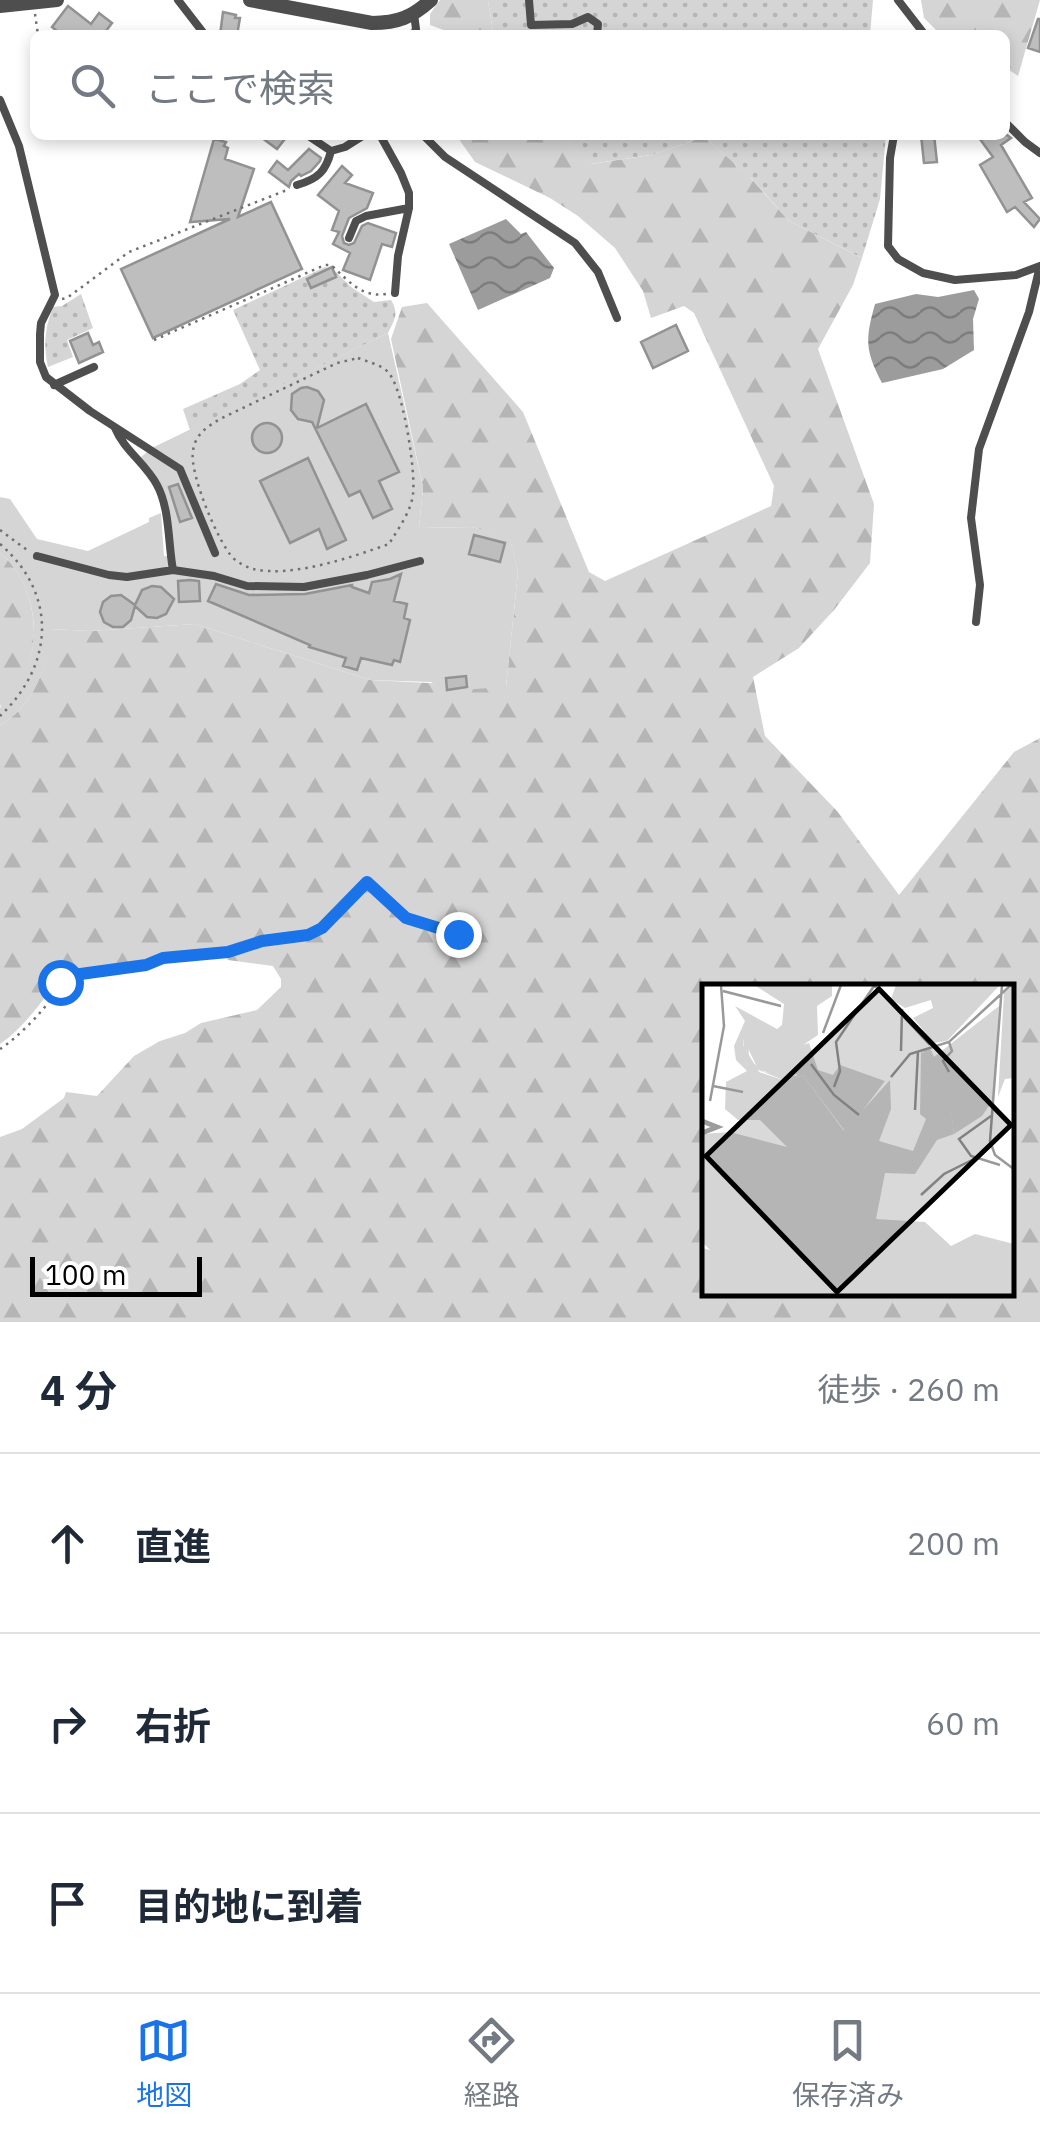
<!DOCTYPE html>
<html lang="ja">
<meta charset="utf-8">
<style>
:root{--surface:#fff;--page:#f2f2f3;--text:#1f2937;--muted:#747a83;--line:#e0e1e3;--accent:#1a73e8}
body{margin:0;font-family:"IBM Plex Sans","Noto Sans JP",sans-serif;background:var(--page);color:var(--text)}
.scale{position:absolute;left:30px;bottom:25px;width:172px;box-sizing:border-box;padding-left:10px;border:5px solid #000;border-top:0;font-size:28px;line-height:35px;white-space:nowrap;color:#000;-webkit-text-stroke:8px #fff;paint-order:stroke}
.stop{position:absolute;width:30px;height:30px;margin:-22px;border:8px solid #1a73e8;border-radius:50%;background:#fff}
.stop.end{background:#1a73e8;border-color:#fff;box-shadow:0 2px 10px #0008}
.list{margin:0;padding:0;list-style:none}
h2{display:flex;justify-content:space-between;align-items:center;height:130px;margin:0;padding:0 40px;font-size:42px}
h2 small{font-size:32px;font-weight:400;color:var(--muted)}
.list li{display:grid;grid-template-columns:65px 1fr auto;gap:30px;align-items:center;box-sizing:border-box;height:180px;padding:0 40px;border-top:2px solid var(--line)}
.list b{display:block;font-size:38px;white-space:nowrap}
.list em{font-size:32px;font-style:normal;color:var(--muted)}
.icon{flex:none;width:55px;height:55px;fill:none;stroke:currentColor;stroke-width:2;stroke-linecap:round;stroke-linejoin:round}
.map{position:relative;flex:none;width:1040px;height:1322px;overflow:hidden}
.search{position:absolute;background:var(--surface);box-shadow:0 5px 15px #0003;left:30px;right:30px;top:30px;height:110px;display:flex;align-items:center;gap:25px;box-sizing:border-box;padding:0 35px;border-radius:15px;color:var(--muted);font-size:38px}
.sheet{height:670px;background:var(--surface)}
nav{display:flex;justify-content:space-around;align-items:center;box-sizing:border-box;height:140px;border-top:2px solid var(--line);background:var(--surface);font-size:28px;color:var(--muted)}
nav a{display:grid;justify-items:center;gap:5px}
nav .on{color:var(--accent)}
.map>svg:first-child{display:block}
.grass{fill:url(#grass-dots)}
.forest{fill:url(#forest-firs);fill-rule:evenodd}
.pitch{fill:#d5d5d5}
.water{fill:url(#water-waves)}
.building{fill:#bebebe;stroke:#929292;stroke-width:2.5}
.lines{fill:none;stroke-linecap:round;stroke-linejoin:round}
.path{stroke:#707070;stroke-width:2.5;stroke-dasharray:2.5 5;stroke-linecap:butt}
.service{stroke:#4e4e4e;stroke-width:8}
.minor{stroke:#4e4e4e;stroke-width:14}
.route{stroke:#1a73e8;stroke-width:12}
.inset-river{fill:none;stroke:#9c9c9c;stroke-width:5}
.inset-road{fill:none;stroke:#999;stroke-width:2.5}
.view{fill:#000;fill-opacity:0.15;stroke:#000;stroke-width:5}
.inset-edge{fill:none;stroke:#000;stroke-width:5}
</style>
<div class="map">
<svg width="1040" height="1322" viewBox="0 0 1040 1322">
<defs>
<pattern id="grass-dots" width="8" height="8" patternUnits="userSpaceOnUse" patternTransform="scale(2.5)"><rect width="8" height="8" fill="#d5d5d5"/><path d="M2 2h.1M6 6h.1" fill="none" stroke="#b5b5b5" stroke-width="1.8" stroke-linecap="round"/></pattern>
<pattern id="forest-firs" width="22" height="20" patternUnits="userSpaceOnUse" patternTransform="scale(2.5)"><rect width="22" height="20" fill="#d5d5d5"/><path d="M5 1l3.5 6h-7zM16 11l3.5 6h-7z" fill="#b5b5b5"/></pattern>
<pattern id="water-waves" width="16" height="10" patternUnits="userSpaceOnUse" patternTransform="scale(2.5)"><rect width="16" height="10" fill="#9c9c9c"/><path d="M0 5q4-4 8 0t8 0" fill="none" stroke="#7d7d7d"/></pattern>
</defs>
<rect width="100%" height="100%" fill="#fff"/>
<!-- grass -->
<path class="grass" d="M488 0H873L870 35H491L493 32Z
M561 135H886L880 199 862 258 789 221 752 179 704 137 651 155 590 164Z
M325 267 335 271 351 287 374 302 391 300C399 313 395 319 388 333L190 430 183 409 240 384 260 370 233 310Z
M81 294 93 328 67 340 73 357 48 367C43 345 45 328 53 307L62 306Z"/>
<!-- forest -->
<path class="forest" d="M440 0H488L493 32 491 35H457L430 25V14Z
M921 0H1040L1018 76 1005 67V35H941L924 18Z
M456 135H561L591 164 651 155 704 137 749 176 789 221 862 258 853 285 818 349 874 504 870 563 834 610 799 648 753 677 765 736 837 811 899 895 1014 752 1040 738V1322H0V1137L22 1129 64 1098 66 1092 97 1096 134 1056 160 1041 185 1033 201 1023 257 1010 281 987V979L273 966 228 960 220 951C195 952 169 946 148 962L63 974C46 996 23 1029 0 1044V725C34 706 48 666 50 629L90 631 195 624 370 680 506 687 518 572 510 539 472 527 419 528 423 487 391 339 402 307 427 303 523 412 589 572 605 581 771 506 774 486 694 313 684 306 651 318 643 291 615 248 578 216 550 198 475 162ZM705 987H1012V1294H705Z
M0 553C33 578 44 639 24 675 18 686 9 697 0 706Z"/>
<!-- pitch -->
<path class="pitch" d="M388 333 423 487 419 528 472 527 510 538 518 572 506 687 445 691 431 682 370 680 195 624 90 631 51 629C48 666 34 706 0 725 0 720 0 715 0 709 2 698 21 683 26 670 43 634 32 578 0 553V497L10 499 37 539 88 551 149 522V518L161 513 164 556H173L166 499 159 482 141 457 152 448Z"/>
<!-- water -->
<path class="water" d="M506 219 521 234 526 232 554 268 550 278 478 310 449 244Z
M974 290 979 299 973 319 974 350 943 369 882 383C865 350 865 340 875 304L916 294 938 297Z"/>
<!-- building -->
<path class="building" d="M68 6 91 24 99 13 112 23 103 35H62L52 27Z
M223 12 236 15 235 18H240L237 35H220Z
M1038 19H1040V52L1028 48Z
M258 135H288L277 149Z
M921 135H934L937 162 924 163Z
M977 135H1007L1011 138 1001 145 1032 198 1024 202 1040 219 1034 227 1015 207 1007 212 980 165 993 157Z
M214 139 226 142 224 146 228 148 225 159 254 169 238 217 271 202 302 269 153 338 121 269 230 219 190 222Z
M309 149 321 158 320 161 311 171 301 176 299 174 291 181 289 187 269 172 277 161 288 170Z
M342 166 352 175 345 183 373 193 367 208 349 218 342 236 344 243 349 245 354 243 362 226 368 223 396 233 392 247 382 244 370 280 343 270 350 253 333 244 339 232 332 230 339 211 318 195Z
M332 267 336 277 311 288 307 279Z
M676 325 688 351 653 368 641 342Z
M88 333 93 345 99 342 103 352 79 363 70 341Z
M307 387 318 391 324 400 317 428 366 404 399 472 379 481 392 509 373 518 360 491 349 496 312 422 298 419 291 410 292 394 301 388Z
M252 438a15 15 0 1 1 30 0a15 15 0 1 1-30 0Z
M308 458 346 540 327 549 319 529 290 543 260 481Z
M178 484 192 518 180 522 169 487Z
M474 535 505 543 500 562 469 554Z
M401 574 394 601 407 604 404 618 410 620 400 662 394 660 392 665 361 658 357 670 343 666 346 658 309 647 310 645 208 601 216 584 249 595 305 594 352 585V587L369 593 372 582 390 579Z
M190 580 199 581 200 601 179 602 178 581Z
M152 586 161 587 174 599 166 614 157 618 147 617 135 606 131 620 123 627H113L104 622 100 612 103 602 111 596 121 595 135 605 142 590Z
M466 676 467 687 447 690 446 678Z"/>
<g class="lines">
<!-- path -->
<path class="path" d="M35 14 38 35
M62 299 67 298 129 252 287 190
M154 340 325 265H331C348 280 361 298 386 294
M358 358C368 362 379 364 387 371 403 385 416 472 413 494 411 512 398 529 389 544 352 557 292 578 253 569 246 567 239 563 233 558 218 542 189 473 193 451 195 434 208 426 222 418L337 363Z
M0 530 27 550
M0 544C58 594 54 665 0 716
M0 1049C17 1038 41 1014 53 996 58 989 60 982 66 976L146 965 163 958 228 952 262 941 308 935 322 927 367 882 406 918 458 934"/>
<!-- service -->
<path class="service" d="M178 0 205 35
M529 0 531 25 572 24 588 17 598 24 597 35
M898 0 925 35
M413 35 416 29 414 14
M0 100 19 146 55 295 41 323 40 334V362L46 377 90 411 180 469 215 553
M1005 122 1025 142 1040 153
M307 135 331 151
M380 135 401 173 409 193V208L398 256 395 293
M423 135 445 157 575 243 598 272 617 318
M894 135 890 158 888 246 898 259 923 273 955 280 1016 275 1040 266
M331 151 345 147 364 135
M297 185C318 179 326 171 331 151
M349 238 356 221 366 216 409 208
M54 385 94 367
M115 428C124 450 146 464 157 485 170 509 168 543 173 570
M37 556 109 575 127 577 173 570 214 576 247 586 304 587 367 575 420 561
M976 622 980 585 971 518 979 449 1029 312 1040 266"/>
<!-- minor -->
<path class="minor" d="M250 0 372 23C398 23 412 17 431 0
M0 6 57 0"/>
</g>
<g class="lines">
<!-- route -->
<path class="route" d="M60 982 66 976 146 965 163 958 228 952 262 941 308 935 322 928 367 882 406 918 458 934"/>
</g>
<!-- overview -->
<g transform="translate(702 984)">
<rect width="312" height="312" fill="#fff"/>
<path d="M312 1V94L303 95 296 113 302 9ZM297 22 291 116 280 132 252 150 249 126 230 103 221 66 228 64 232 73Z" fill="#d5d5d5"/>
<path d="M52 1H130V12L115 22 116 51 101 61 105 76 98 89 82 94 56 85 41 54V61L57 88 84 97 101 91 142 147 188 96 189 125 177 157 211 167 224 135 218 130 219 68 227 71 230 103 248 114 252 150 235 156 213 190 183 189 174 235 223 238 249 262 273 250 312 260V312H0V264L8 266 0 258V150L28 148 85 163 58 136H36L23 125 24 98 45 87 34 76 32 62 43 37 33 22 75 45 80 41 82 20ZM194 1H298L245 57 232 59 211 34 231 24 229 16 203 24 189 15ZM276 43 284 46 274 63 285 78 281 96 253 65 265 61Z" fill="#d5d5d5"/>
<path d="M41 51H46L47 75 62 88 94 92 104 79 100 61 107 59 116 86 131 91 138 81 183 97 161 126 168 145 151 158 101 91 84 97 51 84 42 71Z" fill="#d5d5d5"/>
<path class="inset-river" d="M0 137 15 143 0 149"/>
<path class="inset-road" d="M172 1 228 61M300 1 288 157 293 171 313 186M21 7 79 22M121 49 139 1M247 58 250 67 241 77 247 88M199 67 200 25M109 80 132 111 157 131M189 93 208 70 247 58 309 1M11 102 41 108M132 103 138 87 134 58 172 2M8 117 22 42 19 1M213 126 216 67M289 132 257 155 269 172 298 181M219 211 242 190 274 174"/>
<path class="view" d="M177 5 309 141 135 308 4 172Z"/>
<rect width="312" height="312" class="inset-edge"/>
</g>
</svg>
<div class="scale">100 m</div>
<div class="stop" style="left:60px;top:982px"></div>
<div class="stop end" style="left:458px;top:934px"></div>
<div class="search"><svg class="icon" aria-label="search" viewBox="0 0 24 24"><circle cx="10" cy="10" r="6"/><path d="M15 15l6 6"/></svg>ここで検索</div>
</div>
<section class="sheet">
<h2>4 分<small>徒歩 · 260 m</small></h2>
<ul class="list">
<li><svg class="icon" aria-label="ahead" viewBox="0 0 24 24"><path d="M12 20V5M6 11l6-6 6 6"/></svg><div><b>直進</b></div><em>200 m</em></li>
<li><svg class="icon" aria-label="right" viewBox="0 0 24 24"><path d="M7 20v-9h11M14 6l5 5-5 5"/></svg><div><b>右折</b></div><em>60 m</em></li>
<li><svg class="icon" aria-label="arrive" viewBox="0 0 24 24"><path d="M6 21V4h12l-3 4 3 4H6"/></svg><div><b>目的地に到着</b></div></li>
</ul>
</section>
<nav>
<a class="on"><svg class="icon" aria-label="map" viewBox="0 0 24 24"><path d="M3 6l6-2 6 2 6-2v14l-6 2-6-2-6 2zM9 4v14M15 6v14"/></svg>地図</a>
<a><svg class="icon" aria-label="directions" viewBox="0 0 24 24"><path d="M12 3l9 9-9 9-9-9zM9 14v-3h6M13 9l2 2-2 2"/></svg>経路</a>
<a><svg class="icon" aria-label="saved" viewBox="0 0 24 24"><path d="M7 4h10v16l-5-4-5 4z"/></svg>保存済み</a>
</nav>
